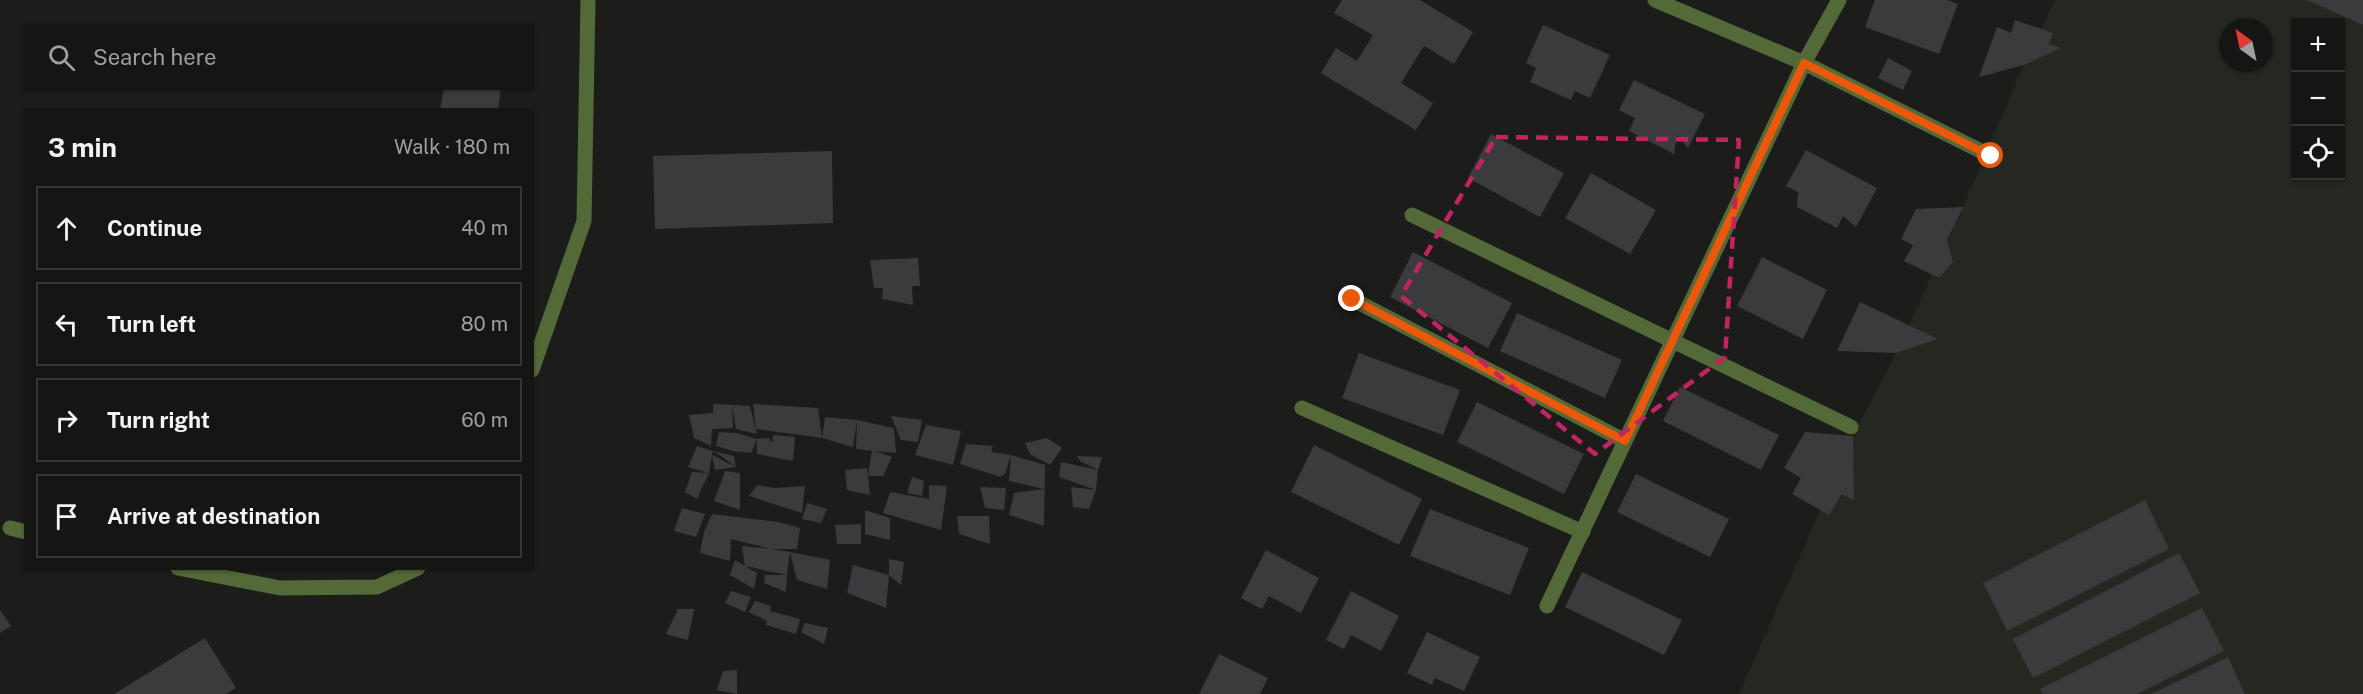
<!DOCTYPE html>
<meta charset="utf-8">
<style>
:root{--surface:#151614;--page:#1e1f1d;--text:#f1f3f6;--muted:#9d9fa0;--line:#343534}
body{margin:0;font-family:"Public Sans",sans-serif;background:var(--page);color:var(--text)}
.controls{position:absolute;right:18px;top:18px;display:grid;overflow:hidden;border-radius:0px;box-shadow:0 2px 4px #0004}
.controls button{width:54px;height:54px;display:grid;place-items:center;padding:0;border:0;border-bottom:2px solid var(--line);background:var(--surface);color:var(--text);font:30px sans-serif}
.compass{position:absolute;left:2219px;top:18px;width:54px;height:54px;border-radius:50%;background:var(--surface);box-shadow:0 2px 4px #0004;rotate:327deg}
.stop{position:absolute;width:18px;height:18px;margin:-14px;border:4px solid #ea580c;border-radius:50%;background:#fff}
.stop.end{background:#ea580c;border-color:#fff;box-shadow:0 2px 6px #0008}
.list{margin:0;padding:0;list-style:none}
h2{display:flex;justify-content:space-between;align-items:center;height:78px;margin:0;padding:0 24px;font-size:26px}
h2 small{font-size:20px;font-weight:400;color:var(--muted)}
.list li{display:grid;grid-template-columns:39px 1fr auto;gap:18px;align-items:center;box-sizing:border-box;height:84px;margin:0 12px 12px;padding:0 12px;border:2px solid var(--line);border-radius:0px}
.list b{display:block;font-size:22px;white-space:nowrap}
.list em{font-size:20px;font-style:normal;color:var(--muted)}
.icon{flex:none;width:33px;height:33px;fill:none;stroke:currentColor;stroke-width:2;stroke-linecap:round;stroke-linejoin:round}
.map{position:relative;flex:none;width:2363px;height:694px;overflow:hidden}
.search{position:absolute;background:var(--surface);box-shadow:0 2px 4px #0004;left:24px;top:24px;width:510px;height:66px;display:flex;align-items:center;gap:15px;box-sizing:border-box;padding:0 21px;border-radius:0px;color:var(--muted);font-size:22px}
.panel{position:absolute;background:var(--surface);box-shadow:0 2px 4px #0004;left:24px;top:108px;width:510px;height:462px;border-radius:0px}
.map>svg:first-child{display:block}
.built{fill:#242821;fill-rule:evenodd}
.building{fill:#3b3a3d}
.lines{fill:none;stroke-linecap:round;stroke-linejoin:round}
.minor{stroke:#536937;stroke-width:15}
.route{stroke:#ea580c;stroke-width:8}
.marked{fill:none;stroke:#c42362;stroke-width:4.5;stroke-dasharray:12 8;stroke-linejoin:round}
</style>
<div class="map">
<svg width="2363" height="694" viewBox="0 0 2363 694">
<rect width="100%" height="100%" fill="#1c1d1b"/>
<!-- built -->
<path class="built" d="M2055 0H2363V694H1739L1853 436 1896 353 1963 207 2024 65ZM2296 22H2340V176H2296ZM2228 27H2264V63H2228Z"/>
<!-- building -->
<path class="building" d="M1342 0H1420L1473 32 1454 64 1424 46 1401 83 1433 103 1416 130 1321 73 1336 48 1357 61 1373 35 1334 13Z
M1875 0H1948L1958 4 1939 54 1865 27Z
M2307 0H2363V25Z
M2015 20 2053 33 2049 44 2061 48 2024 65 1979 77 1997 27 2011 33Z
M1543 25 1610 55 1590 98 1575 91 1571 100 1530 82 1536 68 1526 63Z
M1888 58 1912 71 1903 90 1878 78Z
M1634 80 1705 114 1688 148 1677 135 1674 154 1629 131 1635 118 1619 110Z
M444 88H501L498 110H440Z
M1491 134 1564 173 1540 217 1468 178Z
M1806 150 1877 188 1856 227 1843 216 1837 228 1797 207 1798 192 1786 186Z
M832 151 833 223 655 229 653 156Z
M1591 173 1656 210 1630 254 1565 218Z
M1963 207 1947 240 1953 262 1939 278 1904 261 1913 245 1901 239 1916 209Z
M1413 252 1512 303 1488 348 1390 297Z
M1762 257 1827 290 1803 339 1737 306Z
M918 258 920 286H912L913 305 882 299 883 288H874L870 260Z
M1860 302 1938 339 1896 353 1837 351Z
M1517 313 1622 360 1605 398 1500 351Z
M1359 353 1460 390 1443 435 1342 398Z
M1680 387 1779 435 1761 470 1663 421Z
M1477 402 1584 454 1564 494 1457 442Z
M713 404 732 405 733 428 712 429 711 446 694 438 689 415 713 413Z
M753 404 818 408 822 438 825 417 857 420 853 447 822 438 756 429Z
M732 405 750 406 757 434 736 429Z
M891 416 922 420 918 442 901 440Z
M857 420 894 428 896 453 856 449Z
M926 425 961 431 953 465 915 455Z
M719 432 736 433 757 439 751 453 733 451 716 446Z
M1805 432 1853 436 1854 501 1842 494 1829 515 1792 494 1801 478 1784 468Z
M773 435 795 437 793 461 757 454V439L769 438 772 443Z
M1047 438 1062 448 1050 465 1030 454 1025 443Z
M966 444 993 446 991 452 1011 455 1045 465 1044 526 1009 515 1014 493 1044 489 1009 481 1011 455 1005 474 1000 477 960 464Z
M1314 445 1422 499 1399 545 1291 492Z
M697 446 713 451 712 455 736 467 715 470 712 455 709 473 697 499 685 492 692 472 709 473 688 467Z
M872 450 892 457 883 476H868L870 495 847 490 845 470 867 468 868 476Z
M713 451 734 456 736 467 724 458Z
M1077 456 1102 457 1098 470 1080 461Z
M1061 462 1098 470 1096 490 1089 509 1073 507 1071 487 1096 490 1059 477Z
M725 471 740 473V510L714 501Z
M1636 474 1729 519 1710 557 1617 512Z
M912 477 924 481 922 496 907 493Z
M757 485 774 488 805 486 802 513 749 496Z
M929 485 947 486 941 530 883 513 890 492 929 499Z
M980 487 1006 488 1004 510 985 508Z
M2145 500 2169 549 2007 631 1983 583Z
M807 503 827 509 821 523 802 519Z
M682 508 705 514 696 537 674 531Z
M1430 509 1529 548 1510 595 1410 556Z
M865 510 890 518V540L865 534Z
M712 514 779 522 800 528 797 549H771L790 552 787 575 745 566 742 546 771 549 731 539 730 561 700 553 704 532Z
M957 516H989L990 544 959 534Z
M861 524V544H837L835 525Z
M1266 550 1319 578 1301 613 1269 596 1262 609 1241 598Z
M790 552 830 560 827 589 797 580Z
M2179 553 2200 593 2033 678 2013 639Z
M889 559 904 562 901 585 889 575 886 608 847 593 853 565 889 575Z
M735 560 757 573 754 589 730 575Z
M1582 572 1682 620 1664 655 1565 607Z
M765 575H787L786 592 764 583Z
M731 591 751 597 745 612 725 603Z
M1351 591 1399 616 1381 651 1351 635 1344 649 1326 640Z
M755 601 771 606 770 611 800 619 796 634 766 625 767 621 749 612Z
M2202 608 2224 651 2137 694H2043L2040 689Z
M678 609H694L688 640 666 634Z
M0 610 11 626 0 633Z
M805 623 828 628 824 644 801 632Z
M1427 632 1480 657 1464 691 1435 678 1432 685 1407 673Z
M205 638 236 688 226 694H114Z
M1219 654 1268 678 1260 694H1199Z
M2228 657 2245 694H2151Z
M737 670V694L717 690 723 671Z"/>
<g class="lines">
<!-- minor -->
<path class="minor" d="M1655 0 1804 63 1991 156
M1412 215 1851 427
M1352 299 1625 441
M532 370 584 221 588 0
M1302 408 1583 532
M10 528 26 532
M178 568 280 588 377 587 418 568
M1547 606 1804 63 1839 0"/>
</g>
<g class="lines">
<!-- route -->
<path class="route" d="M1352 299 1625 441 1804 63 1991 156"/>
</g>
<!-- marked area -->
<path class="marked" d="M1496 137 1739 140 1725 357 1595 454 1401 296Z"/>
</svg>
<div class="controls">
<button>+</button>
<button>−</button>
<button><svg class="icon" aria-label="locate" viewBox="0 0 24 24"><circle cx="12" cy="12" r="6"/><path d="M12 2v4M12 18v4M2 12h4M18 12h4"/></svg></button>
</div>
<svg class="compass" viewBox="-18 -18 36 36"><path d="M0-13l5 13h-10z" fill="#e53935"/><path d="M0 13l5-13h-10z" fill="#9d9fa0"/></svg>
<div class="stop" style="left:1991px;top:156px"></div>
<div class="stop end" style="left:1352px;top:299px"></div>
<div class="search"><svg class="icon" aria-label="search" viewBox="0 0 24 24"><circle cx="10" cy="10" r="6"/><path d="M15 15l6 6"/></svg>Search here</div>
<section class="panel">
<h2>3 min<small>Walk · 180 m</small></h2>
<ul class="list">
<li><svg class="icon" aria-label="ahead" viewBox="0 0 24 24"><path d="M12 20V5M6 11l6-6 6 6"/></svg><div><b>Continue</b></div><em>40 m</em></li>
<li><svg class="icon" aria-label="left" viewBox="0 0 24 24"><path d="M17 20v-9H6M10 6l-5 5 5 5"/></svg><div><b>Turn left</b></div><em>80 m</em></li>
<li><svg class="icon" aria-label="right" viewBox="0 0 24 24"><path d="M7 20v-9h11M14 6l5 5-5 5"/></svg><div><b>Turn right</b></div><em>60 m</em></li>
<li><svg class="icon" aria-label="arrive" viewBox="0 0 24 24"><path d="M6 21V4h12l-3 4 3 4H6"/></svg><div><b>Arrive at destination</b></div></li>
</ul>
</section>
</div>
